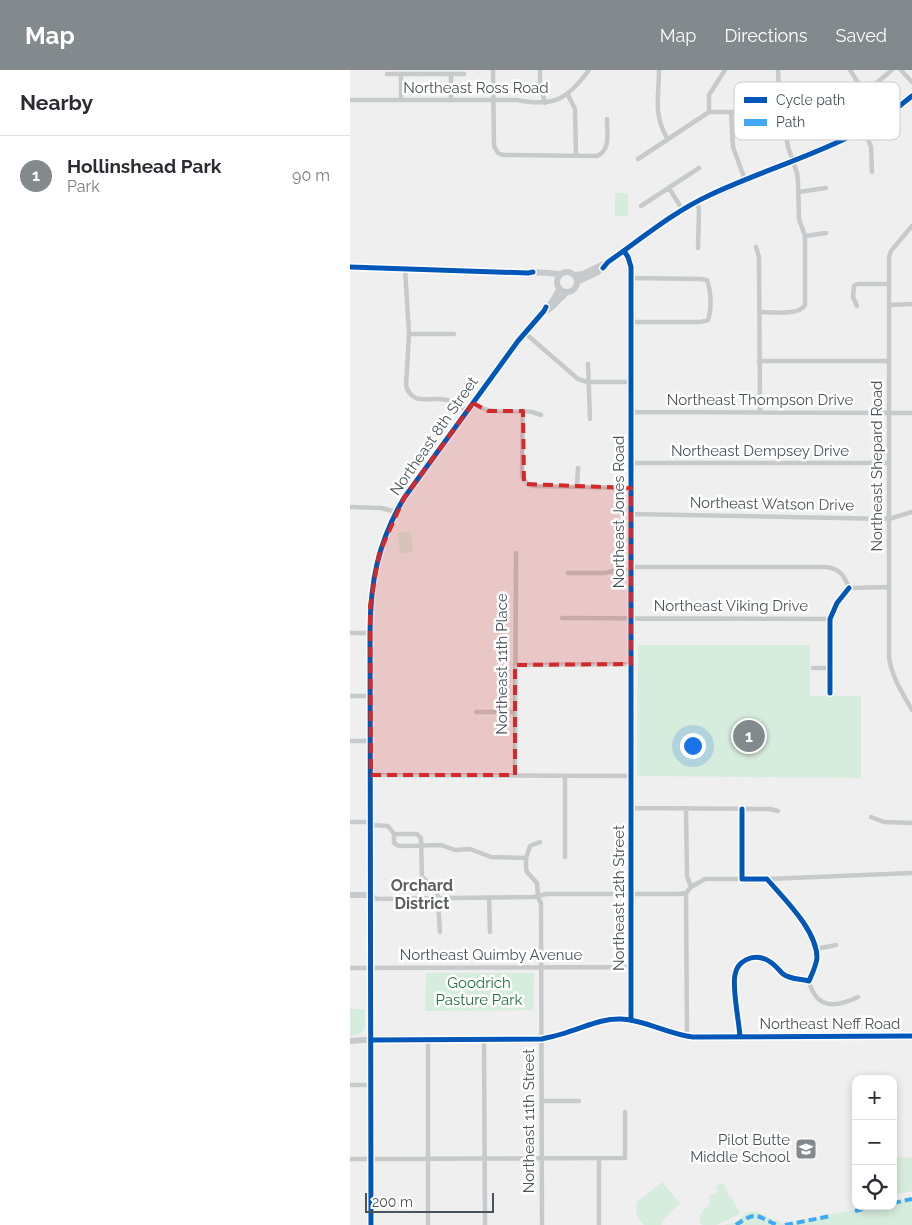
<!DOCTYPE html>
<meta charset="utf-8">
<style>
:root{--surface:#fff;--page:#f7f7f7;--text:#2b2b33;--muted:#7c7c81;--line:#e1e1e2;--accent:#838a8e}
body{margin:0;font-family:Raleway,sans-serif;background:var(--page);color:var(--text)}
.controls{position:absolute;right:15px;bottom:15px;display:grid;overflow:hidden;border-radius:10px;box-shadow:0 2px 8px #0003}
.controls button{width:45px;height:45px;display:grid;place-items:center;padding:0;border:0;border-bottom:1px solid var(--line);background:var(--surface);color:var(--text);font:25px sans-serif}
.scale{position:absolute;left:15px;bottom:12px;width:129px;box-sizing:border-box;padding-left:5px;border:2px solid #495359;border-top:0;font-size:14px;line-height:18px;white-space:nowrap;color:#495359;-webkit-text-stroke:4px #fff;paint-order:stroke}
.you{position:absolute;left:342px;top:675px;width:18px;height:18px;margin:-12px;border:4px solid #fff;border-radius:50%;background:#1a73e8;box-shadow:0 0 0 8px #1a73e833}
.badge{display:grid;place-items:center;width:32px;height:32px;border-radius:50%;background:var(--accent);color:#fff;font-size:16px;font-weight:700}
.pin{position:absolute;translate:-50% -50%;border:2px solid #fff;box-shadow:0 1px 5px #0006}
.list{margin:0;padding:0;list-style:none}
h2{display:flex;justify-content:space-between;align-items:center;height:65px;margin:0;padding:0 20px;font-size:21px}
h2 small{font-size:16px;font-weight:400;color:var(--muted)}
.list li{display:grid;grid-template-columns:32px 1fr auto;gap:15px;align-items:center;box-sizing:border-box;height:80px;padding:0 20px;border-top:1px solid var(--line)}
.list b{display:block;font-size:19px;white-space:nowrap}
.list p{margin:0;font-size:16px;white-space:nowrap;color:var(--muted)}
.list em{font-size:16px;font-style:normal;color:var(--muted)}
.icon{flex:none;width:28px;height:28px;fill:none;stroke:currentColor;stroke-width:2;stroke-linecap:round;stroke-linejoin:round}
.map{position:relative;flex:none;width:562px;height:1155px;overflow:hidden}
header{display:flex;align-items:center;gap:30px;box-sizing:border-box;height:70px;padding:0 25px;background:var(--accent);color:#fff}
header strong{font-size:24px}
nav{display:flex;gap:28px;margin-inline-start:auto;font-size:18px}
main{display:flex}
aside{flex:1;background:var(--surface)}
.map>svg:first-child{display:block}
.green{fill:#d6ecdc}
.lines{fill:none;stroke-linecap:round;stroke-linejoin:round}
.street{stroke:#c7caca;stroke-width:4.5}
.secondary{stroke:#c7cacc;stroke-width:6}
.quiet{stroke:#3fa9f5;stroke-width:4;stroke-dasharray:8 4;stroke-linecap:butt}
.cycleway-casing{stroke:#fff;stroke-width:8}
.cycleway{stroke:#0057b8;stroke-width:5}
.marked{fill:#d62828;fill-opacity:0.2;stroke:#d62828;stroke-width:4;stroke-dasharray:10 6;stroke-linejoin:round}
.labels{text-anchor:middle;dominant-baseline:central;stroke-width:5;stroke-linejoin:round;paint-order:stroke}
.street-label{font-size:15px;fill:#495359;stroke:#fff}
.park-label{font-size:15px;fill:#237140;stroke:#fff}
.poi-label{font-size:15px;fill:#495359;stroke:#fff;text-anchor:end}
.neighbourhood-label{font-size:16px;font-weight:bold;fill:#5c5f62;stroke:#fff}
.key{fill:#fff;stroke:#c8cbcd;stroke-width:1}
.key-label{font-size:14px;fill:#495359}
</style>
<header>
<strong>Map</strong>
<nav><a>Map</a><a>Directions</a><a>Saved</a></nav>
</header>
<main>
<aside>
<h2>Nearby<small></small></h2>
<ul class="list">
<li><span class="badge">1</span><div><b>Hollinshead Park</b><p>Park</p></div><em>90 m</em></li>
</ul>
</aside>
<div class="map">
<svg width="562" height="1155" viewBox="0 0 562 1155">
<rect width="100%" height="100%" fill="#efefef"/>
<!-- green -->
<path class="green" d="M265 123H278V146H265Z
M61 462 63 482 50 484 48 463Z
M288 575H460V626H511V708L287 706Z
M76 903H184L183 940 75 941Z
M0 939H15V957L10 964 0 965Z
M543 1087 562 1088V1121L543 1125Z
M312 1112 330 1133 313 1150 311 1155H294L287 1146 286 1133Z
M370 1113 375 1116 379 1126H381L390 1144 367 1155H352C346 1145 353 1141 360 1133L359 1126 368 1122 366 1117Z
M562 1128V1155H374L387 1151 397 1143 407 1141 415 1146 435 1154 521 1136H543V1132Z"/>
<g class="lines">
<!-- street -->
<path class="street" d="M143 0 144 76 148 83 153 85 247 86C261 80 257 63 257 49
M190 0V14L195 33
M309 0C309 26 303 44 317 68
M500 0 509 14 518 18 524 15 542 0
M551 0 562 12
M37 4H114
M51 4V30
M218 25 225 39 226 86
M0 30H166C204 37 217 30 239 0
M101 30V4
M359 42V25L375 0
M381 42 383 77 395 110
M514 60 521 77 522 102
M288 89 359 42H431L448 41 455 38
M319 118 332 139
M448 122 476 118
M346 132 349 139 348 178
M291 136 349 98
M562 156 541 181 539 187V586C541 606 552 622 562 640
M455 166 476 163
M406 177 409 187 410 342
M274 181 278 187 281 197V950
M55 198 59 264 56 316C63 337 80 326 97 330 105 331 111 337 117 341
M281 208 350 209 357 210C361 221 362 239 358 250L351 252H281
M539 235 562 234
M507 236 503 227 504 216 507 214H539
M409 242C422 242 449 246 455 235V166L449 149 448 111 447 103 438 77 434 54 429 26 428 0
M175 263 228 309 237 312H281
M59 264H104
M409 291H539
M238 294 240 349
M123 333C138 344 155 341 173 341L172 406 177 414 183 416 281 418
M173 341 182 342 191 345
M281 342 562 343
M281 393H539
M227 417 228 398
M0 437 31 438 46 442
M281 444 539 449 562 442
M218 503H255L281 497H476C490 499 494 505 499 518L539 517
M212 548 480 549
M0 563H20
M165 595 281 594
M463 598H480
M480 623V549L487 533 499 518
M0 626H20
M126 642H165
M0 671H20
M21 705 281 706
M165 705 166 483
M215 706V787
M281 738 420 739 428 741
M336 738 337 806 341 817 336 823 337 966
M521 747 534 752 562 753
M0 752H20
M20 755 38 756 44 764V773L49 776 91 775 105 780 120 779 141 787 176 788
M44 764H67L71 768 72 806 76 811 87 816 90 862
M190 772 180 776 176 788V798L177 802 187 813 188 827 191 833 192 1155
M392 809V739
M417 809C434 829 467 860 467 888 466 896 462 904 459 911 466 939 485 938 508 927
M341 817 355 809H417L562 803
M20 825 27 829 183 827 196 824H330L336 823
M139 828 140 862
M466 879 486 875
M0 898 282 897
M390 967C389 950 382 919 385 905 387 891 402 884 415 889 423 892 427 898 433 904 439 909 451 909 459 911
M134 969 135 1155
M0 1015H21
M192 1031H229
M0 1089 275 1088V1042
M78 1155V969
M249 1155V1088"/>
<!-- secondary -->
<path class="secondary" d="M0 197 178 203 183 202 211 204
M207 212a10 10 0 1 1 20 0a10 10 0 1 1-20 0Z
M225 205 233 204 258 192
M227 212 248 202 258 192 319 148 346 132 514 60 549 37 562 26
M196 241 201 238 216 223
M0 825H20
M0 971 30 969H192C200 967 210 965 218 962 235 957 253 948 271 949 295 950 318 964 343 967L562 966
M21 1155 20 563C20 512 28 472 54 428 91 376 129 324 167 273 179 256 202 237 209 219"/>
<!-- quiet -->
<path class="quiet" d="M543 1133 562 1129
M505 1141 526 1136
M386 1155C406 1141 405 1145 427 1155
M435 1155 481 1146"/>
<!-- cycleway casing -->
<g class="cycleway-casing">
<path id="cycleway" d="M274 181 278 187 281 197V950
M0 197 178 203 183 202
M253 198 258 192C291 169 323 142 360 125 427 93 505 76 562 26
M480 623V549L487 533 499 518
M390 967C389 950 382 919 385 905 387 891 402 884 415 889 423 892 427 898 433 904 439 909 451 909 459 911 462 904 466 896 467 888 467 860 434 829 417 809H392V739
M21 970 192 969C200 967 210 965 218 962 235 957 253 948 271 949 295 950 318 964 343 967L562 966
M21 1155 20 563C20 512 28 472 54 428L168 271 194 241 196 237"/>
</g>
<!-- cycleway -->
<use href="#cycleway" class="cycleway"/>
</g>
<!-- marked area -->
<path class="marked" d="M123 333 138 341H173L174 414 281 418V594L165 595V705H21L20 536 29 484 54 428Z"/>
<!-- icons -->
<defs>
<g id="school-square" transform="scale(1.125)"><rect x="-9" y="-9" width="18" height="18" rx="4" fill="#838a8e" stroke="#fff"/><path d="M0-5L7-2L0 1L-7-2ZM-4 1L0 2.5L4 1V4Q0 6-4 4Z" fill="#fff"/></g>
</defs>
<g fill-rule="evenodd">
<use href="#school-square" x="456" y="1079"/>
</g>
<g class="labels">
<!-- street labels -->
<g class="street-label">
<text x="126" y="18">Northeast Ross Road</text>
<text x="410" y="330">Northeast Thompson Drive</text>
<text transform="translate(84 366) rotate(-55)">Northeast 8th Street</text>
<text x="410" y="381">Northeast Dempsey Drive</text>
<text transform="translate(527 396) rotate(-90)">Northeast Shepard Road</text>
<text transform="translate(422 434) rotate(1)">Northeast Watson Drive</text>
<text transform="translate(269 442) rotate(-90)">Northeast Jones Road</text>
<text x="381" y="536">Northeast Viking Drive</text>
<text transform="translate(152 594) rotate(-90)">Northeast 11th Place</text>
<text transform="translate(269 828) rotate(-90)">Northeast 12th Street</text>
<text x="141" y="885">Northeast Quimby Avenue</text>
<text x="480" y="954">Northeast Neff Road</text>
<text transform="translate(179 1051) rotate(-90)">Northeast 11th Street</text>
</g>
<!-- park labels -->
<g class="park-label">
<text x="129" y="913">Goodrich<tspan x="129" dy="17">Pasture Park</tspan></text>
</g>
<!-- poi labels -->
<g class="poi-label">
<text x="440" y="1070">Pilot Butte<tspan x="440" dy="17">Middle School</tspan></text>
</g>
<!-- neighbourhood labels -->
<g class="neighbourhood-label">
<text x="72" y="815">Orchard<tspan x="72" dy="18">District</tspan></text>
</g>
</g>
<!-- legend -->
<rect x="384" y="12" width="166" height="58" rx="8" class="key"/>
<rect x="394" y="27" width="23" height="6" fill="#0057b8"/>
<rect x="394" y="49" width="23" height="7" fill="#3fa9f5"/>
<g class="key-label">
<text x="426" y="35">Cycle path</text>
<text x="426" y="57">Path</text>
</g>
</svg>
<div class="controls">
<button>+</button>
<button>−</button>
<button><svg class="icon" aria-label="locate" viewBox="0 0 24 24"><circle cx="12" cy="12" r="6"/><path d="M12 2v4M12 18v4M2 12h4M18 12h4"/></svg></button>
</div>
<div class="scale">200 m</div>
<div class="you"></div>
<div class="pin badge" style="left:399px;top:666px">1</div>
</div>
</main>
